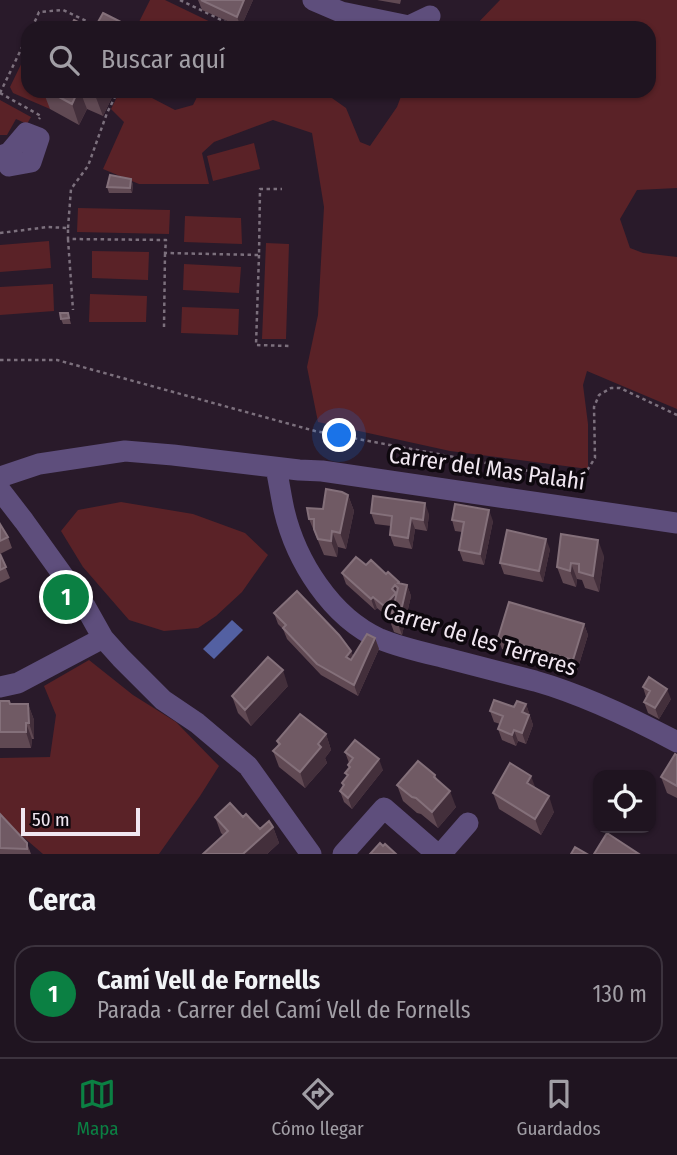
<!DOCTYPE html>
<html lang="es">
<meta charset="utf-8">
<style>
:root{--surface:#1f1420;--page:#2c212d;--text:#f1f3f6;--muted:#a19ea5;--line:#3c333e;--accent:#0b8043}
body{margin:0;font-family:"Fira Sans Condensed",sans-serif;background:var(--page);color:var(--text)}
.controls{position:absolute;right:21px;bottom:21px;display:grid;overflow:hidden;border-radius:14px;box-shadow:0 2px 5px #0004}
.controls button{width:63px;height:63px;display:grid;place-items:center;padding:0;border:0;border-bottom:2px solid var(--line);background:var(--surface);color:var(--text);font:35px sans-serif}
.scale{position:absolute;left:21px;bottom:18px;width:119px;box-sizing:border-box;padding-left:7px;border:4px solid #f1e7f1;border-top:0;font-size:19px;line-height:24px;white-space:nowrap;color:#f1e7f1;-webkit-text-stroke:5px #0e080e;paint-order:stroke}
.you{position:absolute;left:340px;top:436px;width:24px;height:24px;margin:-18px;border:5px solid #fff;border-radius:50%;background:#1a73e8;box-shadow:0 0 0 10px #1a73e833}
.badge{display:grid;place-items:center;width:46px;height:46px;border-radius:50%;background:var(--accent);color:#fff;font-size:23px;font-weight:700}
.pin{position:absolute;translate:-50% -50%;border:4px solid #fff;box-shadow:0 2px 7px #0006}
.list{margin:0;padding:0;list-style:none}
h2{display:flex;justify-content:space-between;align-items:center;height:91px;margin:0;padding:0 28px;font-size:30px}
h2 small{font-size:23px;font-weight:400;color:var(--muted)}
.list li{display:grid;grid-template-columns:46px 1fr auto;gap:21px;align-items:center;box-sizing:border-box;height:98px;margin:0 14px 14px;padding:0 14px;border:2px solid var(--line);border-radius:21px}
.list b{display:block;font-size:26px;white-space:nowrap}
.list p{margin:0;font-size:23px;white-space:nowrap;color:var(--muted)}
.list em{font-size:23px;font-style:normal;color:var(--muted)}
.icon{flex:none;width:38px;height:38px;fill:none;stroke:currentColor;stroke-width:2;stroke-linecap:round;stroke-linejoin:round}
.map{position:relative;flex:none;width:677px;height:854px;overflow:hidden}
.search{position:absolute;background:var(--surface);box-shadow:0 2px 5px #0004;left:21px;right:21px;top:21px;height:77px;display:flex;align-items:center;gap:18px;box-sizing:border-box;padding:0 24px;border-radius:21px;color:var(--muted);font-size:26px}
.sheet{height:203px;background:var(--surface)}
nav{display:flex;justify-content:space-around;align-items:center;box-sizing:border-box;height:98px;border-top:2px solid var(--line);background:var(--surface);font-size:19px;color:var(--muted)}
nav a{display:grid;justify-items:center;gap:4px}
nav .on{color:var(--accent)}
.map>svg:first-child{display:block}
.green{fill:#5a2227}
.water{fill:#5360a2}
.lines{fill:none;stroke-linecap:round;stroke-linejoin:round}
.path{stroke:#7c707d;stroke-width:2.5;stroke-dasharray:3.5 3.5;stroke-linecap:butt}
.minor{stroke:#5e4e7c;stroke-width:21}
.wall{fill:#604953}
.shaded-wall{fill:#432f3b}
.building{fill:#705a64;stroke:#84707a;stroke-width:2}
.labels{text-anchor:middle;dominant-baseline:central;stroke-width:7;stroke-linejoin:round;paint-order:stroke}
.street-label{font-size:23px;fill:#f1e7f1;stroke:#0e080e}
</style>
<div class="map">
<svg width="677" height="854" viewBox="0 0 677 854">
<rect width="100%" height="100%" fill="#291a2a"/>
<!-- green -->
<path class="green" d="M150 0H165L223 28H136Z
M500 0H677V188L637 190 620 219 630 248 643 253 677 257V409L587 371 583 385 588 424V469L450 451 318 422 307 367 318 315 324 207 312 133 273 120 214 142 202 153 209 184H139L103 169 124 122 111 109 120 91H155L152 98 175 110 193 105 200 91H322L346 108 360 142 370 146 397 107 403 91H649V28H473Z
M28 50V91H58L50 109 13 93 10 87Z
M0 100 31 117 27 124 16 119 7 135H0Z
M254 143 260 169 213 181 207 156Z
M78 208 170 210 169 234 77 232Z
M185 216 241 218 242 244 184 242Z
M49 241 51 268 0 272V245Z
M266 243 289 244 286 339H262Z
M92 251 149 252 148 280 92 278Z
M184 264 241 267 239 293 183 290Z
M53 284 54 311 0 315V287Z
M90 294 147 296 146 322H89Z
M182 307 239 309 238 335 181 333Z
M121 502 193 514 245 533 268 555 242 592 216 616 198 628 164 631 129 620 83 567 61 531 78 510Z
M89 660 133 695 176 722 219 766 200 796 159 854H43L0 817V758L50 757 56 715 44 686Z"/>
<!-- water -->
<path class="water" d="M232 620 243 630 214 659 203 649Z"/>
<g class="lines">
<!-- path -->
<path class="path" d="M180 0 238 28
M32 28 39 12 63 10 101 28
M0 93 41 116 39 119
M0 93 28 35
M68 228 71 189 88 166 107 113 118 91
M0 233 48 227 68 228V239L166 240 165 253 259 255 260 189H282
M68 239 73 310
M259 255 256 345 290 346
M164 327 165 253
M0 360H57L315 431 545 474 578 475 588 469 595 458 594 407 599 395 611 388H620L677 415"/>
<!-- minor -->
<path class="minor" d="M313 0 341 12 409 26 430 16
M0 156 9 153 26 133 39 138 31 162 9 166V153
M276 468C279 482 281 496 284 510 296 561 331 617 380 639 399 647 421 652 442 657 473 665 504 673 535 681 584 695 632 718 677 742
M0 477 39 464 125 451 173 455 299 470 322 471 677 523
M0 490 24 521 85 606 103 638 121 658 163 700 197 723 248 766 311 854
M0 687 18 683 103 638
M343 854 384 808 437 854
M441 854 468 823"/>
</g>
<!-- wall -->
<path class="wall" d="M198 0H253L241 27 202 10Z
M377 0H401L400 4Z
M98 22 128 28H100Z
M43 91H115L103 116 87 109 79 125 50 109Z
M131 179 133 185 132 193H109L107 187Z
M68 313 71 324H63L61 319Z
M348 495 354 511 346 549 338 547 337 557 324 555 309 519 323 509Z
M371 513 429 514 427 531 415 529 412 549 394 546 390 535 391 526 375 524Z
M452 520 493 521 484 565 463 561 459 550 462 532 455 531Z
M0 524 8 537 12 548 0 554Z
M550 549 543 582 504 574 500 563Z
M0 554 10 578 0 583Z
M604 556 599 592 585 588 582 580 577 579 576 587 563 583 557 567Z
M366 565 386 574 399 583 407 585 411 596 402 635 394 632 390 621 392 613 388 617 377 608 375 610 346 584 342 573Z
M274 613 351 651 353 656 375 638 379 649 358 696 321 675 287 639 283 629 278 624Z
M584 624 588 635 577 671 502 649 498 638Z
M288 686 251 726 238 713 232 696Z
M643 687 671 699 659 719 648 713 644 702 646 697Z
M0 701 11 704H28L34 720V739H32L31 748H0Z
M526 704 533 725 526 744 518 741 516 746 502 740 498 729 500 724 494 722 490 711 514 707Z
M326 734 331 750 325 758 327 763 305 788 279 767 273 751 278 745 277 741Z
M345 752 383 770 352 809 344 802 340 791 343 786 342 783 347 776 345 773 349 769 348 765 349 763Z
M677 755V798L667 793 661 777Z
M435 775 437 779 456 807 438 828 421 814 417 813 403 801 397 785Z
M535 788 554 812 541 835 499 809 493 793Z
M0 814 27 843 31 854H0Z
M215 817H243L260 829 273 827 279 843 267 854H203L223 835 221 833Z"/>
<!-- shaded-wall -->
<path class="shaded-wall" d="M244 0H253L241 27 237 17Z
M78 91H80L87 109 79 125 72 104Z
M98 91H115L103 116 95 95Z
M131 179 133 185 132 193 130 188Z
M348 495 354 511 346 549 340 533Z
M425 503 429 514 427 531 423 520Z
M489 510 493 521 484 565 480 554Z
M411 518 415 529 412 549 408 538Z
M332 531 338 547 337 557 331 541Z
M546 539 550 549 543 582 539 571Z
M598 540 604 556 599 592 593 576Z
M571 563 577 579 576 587 570 571Z
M395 585 399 596 400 604 388 617 384 606 392 589Z
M407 585 411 596 402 635 398 624Z
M373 597 377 608 375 610 371 599Z
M584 624 588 635 577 671 573 660Z
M375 638 379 649 358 696 354 685Z
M351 651 355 662 346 657Z
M283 670 288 686 251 726 245 710Z
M667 689 671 699 659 719 655 708Z
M28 704 34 720V739L29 723Z
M526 704 533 725 526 744 522 733V712Z
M26 723 32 739 31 748 26 732Z
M514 730 518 741 516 746 512 735Z
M326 734 331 750 325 758 327 763 305 788 300 772 318 744Z
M379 759 383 770 352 809 348 798Z
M531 776 537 792 527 783Z
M450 791 456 807 438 828 432 812Z
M549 796 554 812 541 835 535 819Z
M273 827 279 843 267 854H243Z"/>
<!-- building -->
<path class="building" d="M201 0H244L237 17Z
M103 13 127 25 126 28H110L98 22Z
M74 20 90 28H70Z
M134 23 140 26 139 28H132Z
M48 91H78L72 104Z
M86 91H98L95 95Z
M110 175 131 179 130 188 107 187Z
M60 313H68L69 318 61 319Z
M326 489 342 492 348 495 340 533 332 531 331 541 318 539 314 529V519H309L307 508 323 509Z
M373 496 425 503 423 520 411 518 408 538 390 535 392 516 371 513Z
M455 504 489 510 480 554 459 550 464 522 452 520Z
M0 524 8 537 0 541Z
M507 530 546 539 539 571 500 563Z
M561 534 598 540 593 576 579 572V564L571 563 570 571 557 567Z
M0 554 6 567 0 570Z
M356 557 366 565 371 560 386 574 388 572 399 582 398 583 407 585 398 624 390 621 398 588 395 585 392 589 396 593 384 606 373 597 371 599 342 573Z
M297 591 339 635 351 651 346 657 351 660 367 634 375 638 354 685 317 664 283 628 286 625 274 613Z
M509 602 584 624 573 660 498 638Z
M268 657 283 670 245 710 232 696Z
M649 677 667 689 655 708 644 702 650 691 643 687Z
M494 700 514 707 517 701 526 704 522 712 529 715 522 733 514 730 512 735 498 729 503 716 490 711Z
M0 701H9L10 704H28L29 723H26V732H0Z
M300 714 326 734 318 744 321 747 300 772 273 751 280 744 277 741Z
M355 740 379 759 348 798 340 791 344 785 342 783 348 775 345 773 350 767 348 765 353 758 345 752Z
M675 754 677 755V786L661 777Z
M418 761 435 775 434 777 450 791 432 812 416 798 412 797 397 785Z
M510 763 531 776 527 783 549 796 535 819 493 793Z
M230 803 243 817 246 814 260 829 269 821 273 827 243 854H203L228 831 215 817Z
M0 814 27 843V849L0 848Z
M607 833 639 854H594Z
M380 843 383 846 385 844 396 854H370Z
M575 847 587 854H571Z"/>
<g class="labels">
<!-- street labels -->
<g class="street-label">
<text transform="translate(487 468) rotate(8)">Carrer del Mas Palahí</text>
<text transform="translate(480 639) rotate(17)">Carrer de les Terreres</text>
</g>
</g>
</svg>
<div class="controls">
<button><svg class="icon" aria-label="locate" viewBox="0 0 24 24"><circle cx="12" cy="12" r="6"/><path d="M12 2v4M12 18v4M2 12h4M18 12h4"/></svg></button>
</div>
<div class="scale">50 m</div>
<div class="you"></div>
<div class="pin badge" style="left:66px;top:597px">1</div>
<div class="search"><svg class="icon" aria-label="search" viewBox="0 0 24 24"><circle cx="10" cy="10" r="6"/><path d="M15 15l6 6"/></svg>Buscar aquí</div>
</div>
<section class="sheet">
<h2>Cerca<small></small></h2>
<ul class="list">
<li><span class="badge">1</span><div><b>Camí Vell de Fornells</b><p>Parada · Carrer del Camí Vell de Fornells</p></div><em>130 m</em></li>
</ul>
</section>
<nav>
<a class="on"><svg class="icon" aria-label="map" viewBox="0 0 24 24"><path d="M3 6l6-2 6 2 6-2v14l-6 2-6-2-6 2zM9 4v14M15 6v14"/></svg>Mapa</a>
<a><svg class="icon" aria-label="directions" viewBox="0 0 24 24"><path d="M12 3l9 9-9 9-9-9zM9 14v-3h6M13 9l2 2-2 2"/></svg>Cómo llegar</a>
<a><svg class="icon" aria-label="saved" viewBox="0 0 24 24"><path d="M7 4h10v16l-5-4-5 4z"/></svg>Guardados</a>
</nav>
